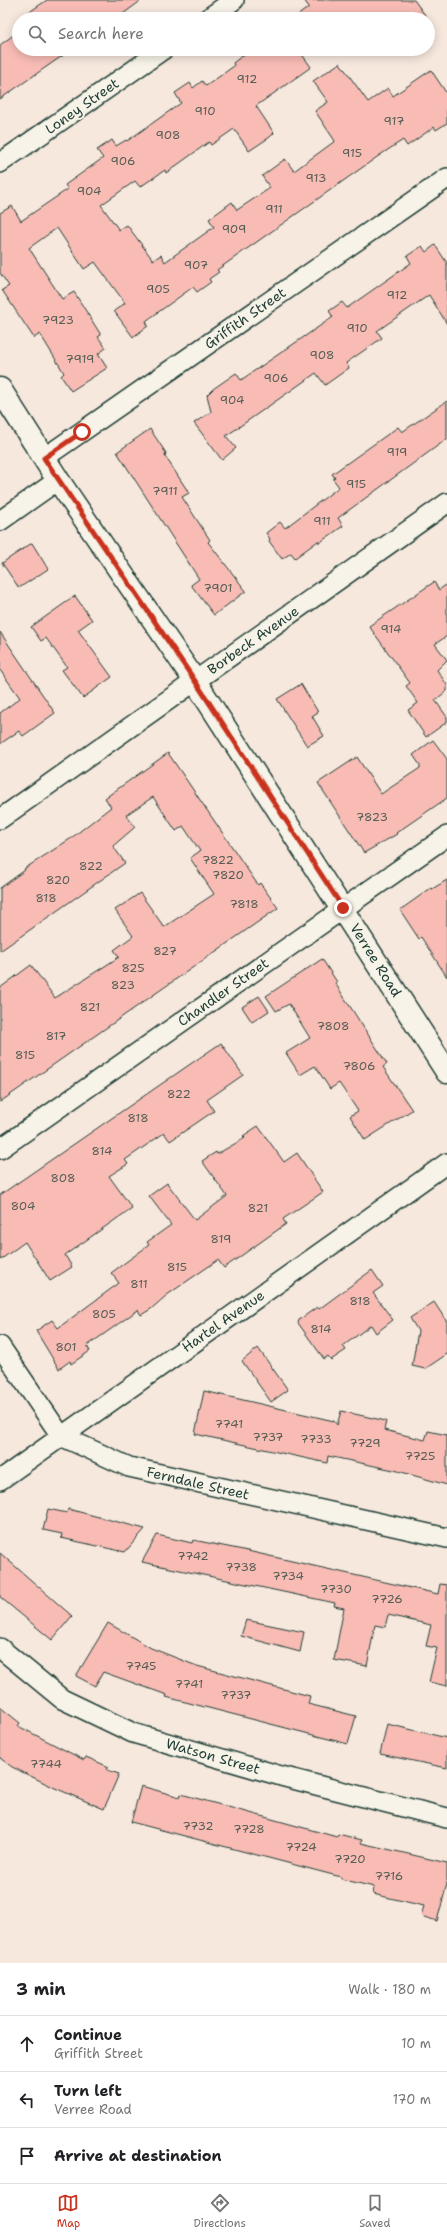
<!DOCTYPE html>
<meta charset="utf-8">
<style>
:root{--surface:#fff;--page:#f2f2f2;--text:#202124;--muted:#757577;--line:#e0e0e0;--accent:#c8321e}
body{margin:0;font-family:"Shantell Sans",sans-serif;background:var(--page);color:var(--text)}
.stop{position:absolute;width:12px;height:12px;margin:-9px;border:3px solid #c8321e;border-radius:50%;background:#fff}
.stop.end{background:#c8321e;border-color:#fff;box-shadow:0 1px 4px #0008}
.list{margin:0;padding:0;list-style:none}
h2{display:flex;justify-content:space-between;align-items:center;height:52px;margin:0;padding:0 16px;font-size:17px}
h2 small{font-size:13px;font-weight:400;color:var(--muted)}
.list li{display:grid;grid-template-columns:26px 1fr auto;gap:12px;align-items:center;box-sizing:border-box;height:56px;padding:0 16px;border-top:1px solid var(--line)}
.list b{display:block;font-size:15px;white-space:nowrap}
.list p{margin:0;font-size:13px;white-space:nowrap;color:var(--muted)}
.list em{font-size:13px;font-style:normal;color:var(--muted)}
.icon{flex:none;width:22px;height:22px;fill:none;stroke:currentColor;stroke-width:2;stroke-linecap:round;stroke-linejoin:round}
.map{position:relative;flex:none;width:447px;height:1963px;overflow:hidden}
.search{position:absolute;background:var(--surface);box-shadow:0 2px 10px #0003;left:12px;right:12px;top:12px;height:44px;display:flex;align-items:center;gap:10px;box-sizing:border-box;padding:0 14px;border-radius:22px;color:var(--muted);font-size:15px}
.sheet{height:220px;background:var(--surface)}
nav{display:flex;justify-content:space-around;align-items:center;box-sizing:border-box;height:56px;border-top:1px solid var(--line);background:var(--surface);font-size:11px;color:var(--muted)}
nav a{display:grid;justify-items:center;gap:2px}
nav .on{color:var(--accent)}
.map>svg:first-child{display:block}
.building{fill:#f8bcb5;stroke:#1f3d34}
.lines{fill:none;stroke-linecap:round;stroke-linejoin:round}
.minor-casing{stroke:#1f3d34;stroke-width:22}
.secondary-casing{stroke:#1f3d34;stroke-width:25}
.minor{stroke:#f7f3e8;stroke-width:19}
.secondary{stroke:#f7f3e8;stroke-width:22}
.route{stroke:#c8321e;stroke-width:5}
.labels{text-anchor:middle;dominant-baseline:central;stroke-width:4;stroke-linejoin:round;paint-order:stroke}
.number-label{font-size:12px;fill:#555d54}
.street-label{font-size:14px;fill:#1f3d34;stroke:#f7f3e8}
</style>
<div class="map">
<svg width="447" height="1963" viewBox="0 0 447 1963">
<rect width="100%" height="100%" fill="#f7e8de"/>
<filter id="ink" filterUnits="userSpaceOnUse"><feTurbulence type="fractalNoise" baseFrequency=".025" numOctaves="2"/><feDisplacementMap in="SourceGraphic" scale="8" xChannelSelector="R" yChannelSelector="G"/><feConvolveMatrix kernelMatrix="1 2 1 2 8 2 1 2 1" color-interpolation-filters="sRGB"/></filter>
<g filter="url(#ink)">
<!-- building -->
<path class="building" d="M47 0H142L116 19H19Z
M304 0H414L428 19H293L309 7Z
M19 31V49H62L65 54 0 99V45Z
M251 49H298L311 67 256 106 274 133 270 137 249 151 234 129 211 145 209 142 166 173 165 170 140 187 135 181 101 205 119 230 127 225 153 260 161 255 165 262 214 227 209 219 232 202 237 210 270 188 262 176 285 159 294 171 335 141 315 111 328 102 313 81 340 63 368 102 388 88 393 96 431 70 447 94V123L436 130 434 127 407 146 403 140 380 155 217 270 219 272 209 279 211 282 197 292 193 287 146 321 148 326 133 337 114 311 125 303 95 262 84 269 57 228 29 248 62 299 74 292 101 335 98 337 106 348 98 354 107 368 71 391 61 376 64 373 40 334 34 338 2 290 9 286 0 273V213L12 206 21 221 68 189 65 185 103 158 97 150 112 140 116 146 126 140 127 141 181 103 175 93 190 83 193 88 202 81 206 86 234 66 233 63Z
M435 245 447 263V324L429 295 377 331 382 338 346 363 349 368 325 385 316 373 226 436 236 448 222 460 194 423 211 412 207 395 213 389 236 373 241 380 333 317 329 311 342 302 347 308 411 263 407 256 422 246 426 252Z
M447 401V439L338 518 343 526 319 543 318 541 295 558 291 553 282 559 269 541 270 539 266 533 280 522 285 528 339 487 333 479 335 478 332 474 398 427 402 432Z
M150 429 166 453 165 456 189 493 182 497 210 540 208 542 246 591 214 615 191 585 199 579 117 452Z
M32 543 48 569 19 588 2 563Z
M434 582 439 590 447 584V636L435 644 447 660 437 670 447 685V691L435 700 447 717V722L426 737 408 710 418 703 406 686 410 683 369 626Z
M75 596 92 620 78 630 112 677 83 698 62 670 67 667 46 638 41 641 31 627Z
M0 632 55 713 23 736 19 731 0 744V713L20 698 0 670Z
M301 684 318 712 312 716 324 736 307 746 277 699Z
M433 740 447 759V798L396 833 397 834 364 853 318 783 357 757 381 794 420 768V765L413 755Z
M168 753 258 885 260 883 278 908 0 1102V988L31 965 55 998 119 957 114 950 133 936 115 910 140 893 164 927 214 894 190 858 200 851 183 826 176 831 153 797 126 815 135 827 113 846 125 863 0 951V888L25 870 24 869 70 839 111 807 105 798Z
M447 880V977L421 937 419 939 400 910 431 888 432 889Z
M322 959 337 982 335 983 387 1064 383 1067 412 1110 365 1140 350 1116 358 1111 339 1083 330 1089 315 1066 300 1075 286 1053 310 1038 289 1004 276 1011 266 996Z
M259 996 269 1011 252 1022 242 1007Z
M221 1043 243 1075 207 1100 214 1111 170 1141 164 1133 125 1160 128 1164 109 1176 132 1208 65 1255 72 1267 50 1281 25 1242 0 1260V1195Z
M258 1126 284 1162 297 1153 323 1192 283 1219 286 1224 224 1268 218 1260 167 1295 151 1309 141 1315 138 1310 87 1346 90 1351 71 1364 70 1361 59 1369 36 1331 52 1320 58 1328 119 1283 111 1273 149 1245 147 1242 171 1225 149 1196 167 1183 195 1220 227 1196 202 1161 216 1152 217 1154 245 1138 243 1136Z
M372 1270 383 1286 373 1293 393 1320 376 1333 371 1325 343 1346 346 1350 331 1360 328 1356 324 1359 298 1323 299 1320 317 1307 319 1309Z
M434 1302 447 1322V1354L425 1369 412 1366 418 1331 410 1318Z
M258 1348 288 1390 271 1402 242 1361Z
M204 1391 334 1421 337 1425 341 1411 386 1421 384 1430 425 1440 428 1431 447 1435V1485L398 1471 328 1456 327 1463 195 1434Z
M48 1509 67 1513 68 1509 145 1529 125 1552 61 1538 62 1534 43 1530Z
M157 1535 192 1543 193 1540 243 1550 438 1594 440 1584 447 1585V1686L429 1682 437 1648 426 1646 431 1625 388 1615 385 1627 375 1625 367 1666 334 1660 344 1608 334 1606 335 1603 142 1562Z
M0 1553 72 1616 52 1640 0 1597Z
M246 1620 304 1632 300 1652 241 1636Z
M108 1623 151 1648 197 1666 310 1696 308 1704 356 1716 348 1744 166 1697 167 1695 103 1672 95 1686 76 1676Z
M0 1707 20 1723 18 1726 84 1760 86 1757 109 1767 107 1770 119 1774 104 1809 55 1788 12 1767 0 1758Z
M387 1724 447 1738V1768L380 1754Z
M141 1786 180 1797 181 1794 337 1837 338 1834 362 1840 361 1843 447 1863V1884L437 1921 421 1916 424 1906 373 1894 374 1887 341 1879V1877L131 1822Z"/>
<g class="lines">
<!-- minor casing -->
<g class="minor-casing">
<path id="minor" d="M207 19 234 0
M0 163 164 49
M44 458 447 178
M0 521 58 480
M0 819 447 503
M0 1149 447 836
M0 1346 61 1436 129 1467 447 1538
M0 1480 447 1163
M0 1648 62 1699 133 1733 281 1776 447 1818"/>
</g>
<!-- secondary casing -->
<g class="secondary-casing">
<path id="secondary" d="M0 389 58 480 195 681 447 1072"/>
</g>
<!-- minor -->
<use href="#minor" class="minor"/>
<!-- secondary -->
<use href="#secondary" class="secondary"/>
</g>
</g>
<g class="lines" filter="url(#ink)">
<!-- route -->
<path class="route" d="M82 432 44 458 195 681 343 908"/>
</g>
<g class="labels">
<!-- number labels -->
<g class="number-label">
<text x="247" y="79">912</text>
<text x="205" y="111">910</text>
<text x="394" y="121">917</text>
<text x="168" y="135">908</text>
<text x="352" y="153">915</text>
<text x="123" y="161">906</text>
<text x="316" y="178">913</text>
<text x="89" y="191">904</text>
<text x="274" y="209">911</text>
<text x="234" y="229">909</text>
<text x="196" y="265">907</text>
<text x="158" y="289">905</text>
<text x="397" y="295">912</text>
<text x="58" y="320">7923</text>
<text x="357" y="328">910</text>
<text x="322" y="355">908</text>
<text x="80" y="359">7919</text>
<text x="276" y="378">906</text>
<text x="232" y="400">904</text>
<text x="397" y="452">919</text>
<text x="356" y="484">915</text>
<text x="165" y="491">7911</text>
<text x="322" y="521">911</text>
<text x="218" y="588">7901</text>
<text x="391" y="629">914</text>
<text x="372" y="817">7823</text>
<text x="218" y="860">7822</text>
<text x="91" y="866">822</text>
<text x="228" y="875">7820</text>
<text x="58" y="880">820</text>
<text x="46" y="898">818</text>
<text x="244" y="904">7818</text>
<text x="165" y="951">827</text>
<text x="133" y="968">825</text>
<text x="123" y="985">823</text>
<text x="90" y="1007">821</text>
<text x="333" y="1026">7808</text>
<text x="56" y="1036">817</text>
<text x="25" y="1055">815</text>
<text x="359" y="1066">7806</text>
<text x="179" y="1094">822</text>
<text x="138" y="1118">818</text>
<text x="102" y="1151">814</text>
<text x="63" y="1178">808</text>
<text x="23" y="1206">804</text>
<text x="258" y="1208">821</text>
<text x="221" y="1239">819</text>
<text x="177" y="1267">815</text>
<text x="139" y="1284">811</text>
<text x="360" y="1301">818</text>
<text x="104" y="1314">805</text>
<text x="321" y="1329">814</text>
<text x="66" y="1347">801</text>
<text x="229" y="1424">7741</text>
<text x="268" y="1437">7737</text>
<text x="316" y="1439">7733</text>
<text x="365" y="1443">7729</text>
<text x="420" y="1456">7725</text>
<text x="193" y="1556">7742</text>
<text x="241" y="1567">7738</text>
<text x="288" y="1576">7734</text>
<text x="336" y="1589">7730</text>
<text x="387" y="1599">7726</text>
<text x="141" y="1666">7745</text>
<text x="189" y="1684">7741</text>
<text x="236" y="1695">7737</text>
<text x="46" y="1764">7744</text>
<text x="198" y="1826">7732</text>
<text x="249" y="1829">7728</text>
<text x="301" y="1847">7724</text>
<text x="350" y="1859">7720</text>
<text x="389" y="1876">7716</text>
</g>
<!-- street labels -->
<g class="street-label">
<text transform="translate(82 106) rotate(-35)">Loney Street</text>
<text transform="translate(245 318) rotate(-35)">Griffith Street</text>
<text transform="translate(253 640) rotate(-35)">Borbeck Avenue</text>
<text transform="translate(376 960) rotate(58)">Verree Road</text>
<text transform="translate(223 992) rotate(-35)">Chandler Street</text>
<text transform="translate(223 1321) rotate(-35)">Hartel Avenue</text>
<text transform="translate(198 1483) rotate(13)">Ferndale Street</text>
<text transform="translate(213 1756) rotate(16)">Watson Street</text>
</g>
</g>
</svg>
<div class="stop" style="left:82px;top:432px"></div>
<div class="stop end" style="left:343px;top:908px"></div>
<div class="search"><svg class="icon" aria-label="search" viewBox="0 0 24 24"><circle cx="10" cy="10" r="6"/><path d="M15 15l6 6"/></svg>Search here</div>
</div>
<section class="sheet">
<h2>3 min<small>Walk · 180 m</small></h2>
<ul class="list">
<li><svg class="icon" aria-label="ahead" viewBox="0 0 24 24"><path d="M12 20V5M6 11l6-6 6 6"/></svg><div><b>Continue</b><p>Griffith Street</p></div><em>10 m</em></li>
<li><svg class="icon" aria-label="left" viewBox="0 0 24 24"><path d="M17 20v-9H6M10 6l-5 5 5 5"/></svg><div><b>Turn left</b><p>Verree Road</p></div><em>170 m</em></li>
<li><svg class="icon" aria-label="arrive" viewBox="0 0 24 24"><path d="M6 21V4h12l-3 4 3 4H6"/></svg><div><b>Arrive at destination</b></div></li>
</ul>
</section>
<nav>
<a class="on"><svg class="icon" aria-label="map" viewBox="0 0 24 24"><path d="M3 6l6-2 6 2 6-2v14l-6 2-6-2-6 2zM9 4v14M15 6v14"/></svg>Map</a>
<a><svg class="icon" aria-label="directions" viewBox="0 0 24 24"><path d="M12 3l9 9-9 9-9-9zM9 14v-3h6M13 9l2 2-2 2"/></svg>Directions</a>
<a><svg class="icon" aria-label="saved" viewBox="0 0 24 24"><path d="M7 4h10v16l-5-4-5 4z"/></svg>Saved</a>
</nav>
